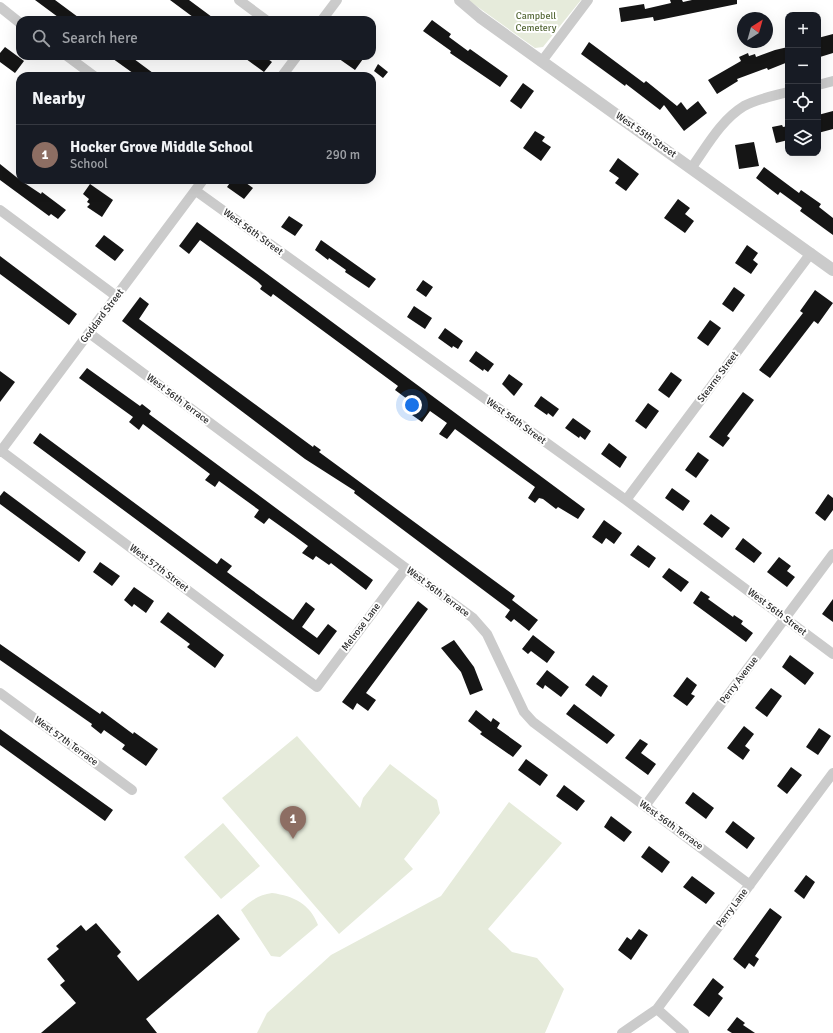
<!DOCTYPE html>
<meta charset="utf-8">
<style>
:root{--surface:#171b24;--page:#242831;--text:#f1f3f6;--muted:#9ea1a6;--line:#363941;--accent:#ea580c}
body{margin:0;font-family:Signika,sans-serif;background:var(--page);color:var(--text)}
.controls{position:absolute;right:12px;top:12px;display:grid;overflow:hidden;border-radius:8px;box-shadow:0 4px 16px #0002}
.controls button{width:36px;height:36px;display:grid;place-items:center;padding:0;border:0;border-bottom:1px solid var(--line);background:var(--surface);color:var(--text);font:20px sans-serif}
.compass{position:absolute;left:737px;top:12px;width:36px;height:36px;border-radius:50%;background:var(--surface);box-shadow:0 4px 16px #0002;rotate:37deg}
.you{position:absolute;left:412px;top:405px;width:14px;height:14px;margin:-10px;border:3px solid #fff;border-radius:50%;background:#1a73e8;box-shadow:0 0 0 6px #1a73e833}
.badge{display:grid;place-items:center;width:26px;height:26px;border-radius:50%;background:var(--accent);color:#fff;font-size:13px;font-weight:700}
.pin{position:absolute;translate:-50% -33px;filter:drop-shadow(0 1px 2px #0008)}
.pin::after{content:'';position:absolute;top:21px;width:14px;height:12px;background:inherit;clip-path:polygon(0 0,100% 0,50% 100%)}
.list{margin:0;padding:0;list-style:none}
h2{display:flex;justify-content:space-between;align-items:center;height:52px;margin:0;padding:0 16px;font-size:17px}
h2 small{font-size:13px;font-weight:400;color:var(--muted)}
.list li{display:grid;grid-template-columns:26px 1fr auto;gap:12px;align-items:center;box-sizing:border-box;height:60px;padding:0 16px;border-top:1px solid var(--line)}
.list b{display:block;font-size:15px;white-space:nowrap}
.list p{margin:0;font-size:13px;white-space:nowrap;color:var(--muted)}
.list em{font-size:13px;font-style:normal;color:var(--muted)}
.icon{flex:none;width:22px;height:22px;fill:none;stroke:currentColor;stroke-width:2;stroke-linecap:round;stroke-linejoin:round}
.map{position:relative;flex:none;width:833px;height:1033px;overflow:hidden}
.search{position:absolute;background:var(--surface);box-shadow:0 4px 16px #0002;left:16px;top:16px;width:360px;height:44px;display:flex;align-items:center;gap:10px;box-sizing:border-box;padding:0 14px;border-radius:12px;color:var(--muted);font-size:15px}
.panel{position:absolute;background:var(--surface);box-shadow:0 4px 16px #0002;left:16px;top:72px;width:360px;height:112px;border-radius:12px}
.map>svg:first-child{display:block}
.green{fill:#e6ebdb}
.building{fill:#151515}
.lines{fill:none;stroke-linecap:round;stroke-linejoin:round}
.minor{stroke:#cbcbcb;stroke-width:10}
.tertiary{stroke:#cbcbcb;stroke-width:12}
.labels{text-anchor:middle;dominant-baseline:central;stroke-width:4;stroke-linejoin:round;paint-order:stroke}
.park-label{font-size:10px;fill:#576a3a;stroke:#fff}
.street-label{font-size:10px;fill:#2e2e2e;stroke:#fff}
</style>
<div class="map">
<svg width="833" height="1033" viewBox="0 0 833 1033">
<rect width="100%" height="100%" fill="#fff"/>
<!-- green -->
<path class="green" d="M468 0H581L543 47 535 48Z
M297 736 360 808 363 798 390 764 437 800 440 813 404 859 413 869 339 934 222 798Z
M509 802 562 843 488 929 512 952 537 958 564 989 545 1033H257L267 1013 331 955 441 896Z
M223 823 260 866 221 899 184 857Z
M272 893C294 896 310 904 318 925L280 957 271 956 241 910C251 900 259 895 272 893Z"/>
<!-- building -->
<path class="building" d="M35 0H55L82 20H62Z
M170 0H189L216 20H197Z
M670 0H682L683 2 692 0H737V4L654 21 653 17 621 22 619 8 644 4 645 9 671 3Z
M432 20 451 34 449 37 468 51 470 49 508 76 500 87 450 53 451 51 423 31Z
M833 34V53L820 57 818 38Z
M589 42 644 83 646 81 677 106 681 102 687 110 698 101 707 113 684 131 664 105 660 110 626 84 625 86 581 54Z
M5 47 24 61 15 73 0 62V53Z
M788 47V62L768 70 767 68 737 79 738 81 717 94 708 80 741 61 739 57 748 53 749 56 755 54 756 57 775 50Z
M109 56H130L157 76H137Z
M242 56H264L272 62 264 72Z
M335 56H358L363 59 355 70Z
M378 64 388 72 383 78 374 71Z
M523 83 534 91 521 109 510 101Z
M833 111V129L818 133V115Z
M782 125 783 127 788 126V140L776 143 772 127Z
M535 131 545 137 542 141 551 147 541 161 523 148Z
M754 142 759 166 739 169 735 145Z
M618 158 639 174 626 191 615 183 619 178 609 171Z
M0 164 20 180 41 194 42 192 66 210 58 219 51 214 49 216 0 180Z
M764 167 799 193 801 190 821 204 819 207 833 218V235L800 211 802 208 780 192 778 195 756 178Z
M232 180H242L253 188 244 199 227 187Z
M90 184 113 200 102 217 87 207 90 204 87 202 89 199 83 194Z
M678 199 690 208 685 214 694 221 685 233 664 218Z
M289 216 303 225 295 236 281 227Z
M197 222 585 509 578 519 558 507 556 509 543 499 539 498 535 503 528 498 535 487 455 429 447 439 439 434 447 423 430 411 422 422 412 415 418 407 395 390 398 386 273 294 271 297 260 289 262 286 258 282 200 240 189 254 179 246Z
M104 235 124 250 115 261 95 246Z
M321 240 376 279 369 288 345 272 346 270 329 258 328 260 315 250Z
M747 245 758 253 753 260 758 264 751 274 735 263Z
M0 256 77 314 69 325 0 274Z
M423 280 433 287 426 297 416 290Z
M734 287 745 295 733 312 722 304Z
M815 290 833 303 818 324 814 321 770 378 759 370 803 313 800 311Z
M140 297 149 304 139 319 313 447 314 445 321 450 319 452 515 596 512 600 538 620 529 631 514 619 511 622 505 617 510 610 354 493 355 491 305 459 122 321Z
M414 306 432 318 425 329 407 317Z
M710 320 721 328 708 346 697 338Z
M445 328 463 341 458 349 453 346 452 348 438 338Z
M476 351 494 364 488 372 484 369 483 371 469 361Z
M87 368 140 406 142 404 151 411 149 414 153 417 373 580 366 590 331 563 329 565 316 556 313 560 302 553 308 546 293 535 269 518 264 524 254 517 259 510 219 481 215 487 205 480 210 474 143 424 139 430 129 422 133 417 79 378Z
M0 371 15 382 0 402Z
M671 372 682 380 669 398 658 390Z
M509 374 523 384 514 396 502 384Z
M743 392 754 400 727 436 730 438 723 447 709 437Z
M541 396 559 409 553 417 548 413 547 415 534 406Z
M648 403 659 411 646 429 635 421Z
M573 418 591 431 585 440 580 436 579 438 565 428Z
M40 433 217 564 221 558 232 566 227 572 293 620 306 602 315 609 302 627 317 638 328 624 337 631 319 655 33 443Z
M609 443 627 457 620 468 601 454Z
M698 452 709 460 696 478 685 470Z
M672 488 690 501 683 511 665 498Z
M4 491 86 552 79 562 0 504V496Z
M828 494 833 498V510L825 521 815 513Z
M711 514 730 528 722 538 703 524Z
M604 520 622 533 614 544 606 538 602 544 592 537Z
M743 538 762 553 754 563 735 549Z
M638 545 656 558 649 568 630 555Z
M779 557 791 566 787 571 795 577 787 587 767 572Z
M100 562 120 576 112 586 93 572Z
M669 568 689 582 681 592 662 577Z
M134 587 154 601 146 613 134 604 132 607 124 600Z
M701 591 710 597 708 599 733 617 734 615 743 621 741 624 753 633 746 642 693 603Z
M833 599V622L822 614Z
M418 601 428 609 366 693 376 700 368 711 357 703 353 710 342 702Z
M168 612 224 655 215 668 187 647 190 644 160 622Z
M533 635 555 652 547 663 531 651 528 654 522 649Z
M454 640 474 667 483 690 470 695 461 672 441 648Z
M0 644 100 714 102 711 133 734 134 732 158 749 146 766 122 749 125 745 104 730 101 734 91 726 92 724 0 660Z
M790 655 814 673 805 685 782 667Z
M547 670 569 687 561 697 545 685 543 689 536 684Z
M593 675 608 686 601 697 585 685Z
M687 677 697 685 691 694 695 696 687 706 673 696Z
M771 688 782 696 767 717 755 708Z
M574 704 615 735 607 744 566 714Z
M476 710 491 722 493 718 500 723 497 728 522 746 513 757 480 734 482 732 468 721Z
M744 726 754 734 745 746 750 750 743 760 727 748Z
M819 728 831 736 818 755 806 747Z
M0 729 113 810 105 821 0 745Z
M640 739 648 744 641 753 656 764 648 775 625 758Z
M526 759 548 775 540 786 518 770Z
M791 767 802 775 787 794 777 786Z
M564 785 585 801 577 811 556 796Z
M693 792 714 808 706 819 685 803Z
M611 816 632 832 624 842 604 827Z
M733 821 755 838 747 849 725 832Z
M649 846 670 862 662 873 641 857Z
M806 875 815 882 804 899 794 891Z
M692 876 715 893 706 904 683 887Z
M770 908 782 917 755 956 759 959 754 967 749 963 745 969 733 959Z
M218 914 240 939 146 1019 157 1033H41L76 1003 60 985 65 981 47 959 59 949 56 946 81 925 86 931 96 923 121 952 117 956 138 981Z
M639 929 648 935 631 960 618 950 627 937 631 940Z
M713 978 724 987 718 994 723 998 709 1017 693 1005Z
M737 1017 745 1023 743 1025 755 1033H732L727 1030Z"/>
<g class="lines">
<!-- minor -->
<path class="minor" d="M239 0 266 20
M0 7 20 23
M322 20 337 0
M67 56 94 76
M542 61 588 0
M282 76 297 56
M818 85 833 81
M692 167C707 146 721 120 744 106 757 99 773 96 788 92
M196 191 626 500 833 654
M0 210 116 296
M89 333 473 618 487 634 524 712 533 722 750 885
M0 450 317 687 406 568
M0 452 203 180
M626 500 811 253
M0 693 132 790
M645 806 833 554
M657 1009 684 1033
M622 1033 657 1009 833 773"/>
<!-- tertiary -->
<path class="tertiary" d="M460 0 480 17 833 270"/>
</g>
<g class="labels">
<!-- park labels -->
<g class="park-label">
<text x="536" y="16">Campbell<tspan x="536" dy="12">Cemetery</tspan></text>
</g>
<!-- street labels -->
<g class="street-label">
<text transform="translate(646 135) rotate(35)">West 55th Street</text>
<text transform="translate(253 232) rotate(36)">West 56th Street</text>
<text transform="translate(102 316) rotate(-53)">Goddard Street</text>
<text transform="translate(718 377) rotate(-53)">Stearns Street</text>
<text transform="translate(178 399) rotate(37)">West 56th Terrace</text>
<text transform="translate(516 421) rotate(36)">West 56th Street</text>
<text transform="translate(159 568) rotate(37)">West 57th Street</text>
<text transform="translate(438 592) rotate(37)">West 56th Terrace</text>
<text transform="translate(777 612) rotate(37)">West 56th Street</text>
<text transform="translate(361 627) rotate(-53)">Melrose Lane</text>
<text transform="translate(739 680) rotate(-53)">Perry Avenue</text>
<text transform="translate(66 741) rotate(36)">West 57th Terrace</text>
<text transform="translate(671 825) rotate(36)">West 56th Terrace</text>
<text transform="translate(732 908) rotate(-53)">Perry Lane</text>
</g>
</g>
</svg>
<div class="controls">
<button>+</button>
<button>−</button>
<button><svg class="icon" aria-label="locate" viewBox="0 0 24 24"><circle cx="12" cy="12" r="6"/><path d="M12 2v4M12 18v4M2 12h4M18 12h4"/></svg></button>
<button><svg class="icon" aria-label="layers" viewBox="0 0 24 24"><path d="M12 4l9 5-9 5-9-5zM3 14l9 5 9-5"/></svg></button>
</div>
<svg class="compass" viewBox="-18 -18 36 36"><path d="M0-13l5 13h-10z" fill="#e53935"/><path d="M0 13l5-13h-10z" fill="#9ea1a6"/></svg>
<div class="you"></div>
<div class="pin badge" style="left:293px;top:839px;background:#8d6e63">1</div>
<div class="search"><svg class="icon" aria-label="search" viewBox="0 0 24 24"><circle cx="10" cy="10" r="6"/><path d="M15 15l6 6"/></svg>Search here</div>
<section class="panel">
<h2>Nearby<small></small></h2>
<ul class="list">
<li><span class="badge" style="background:#8d6e63">1</span><div><b>Hocker Grove Middle School</b><p>School</p></div><em>290 m</em></li>
</ul>
</section>
</div>
